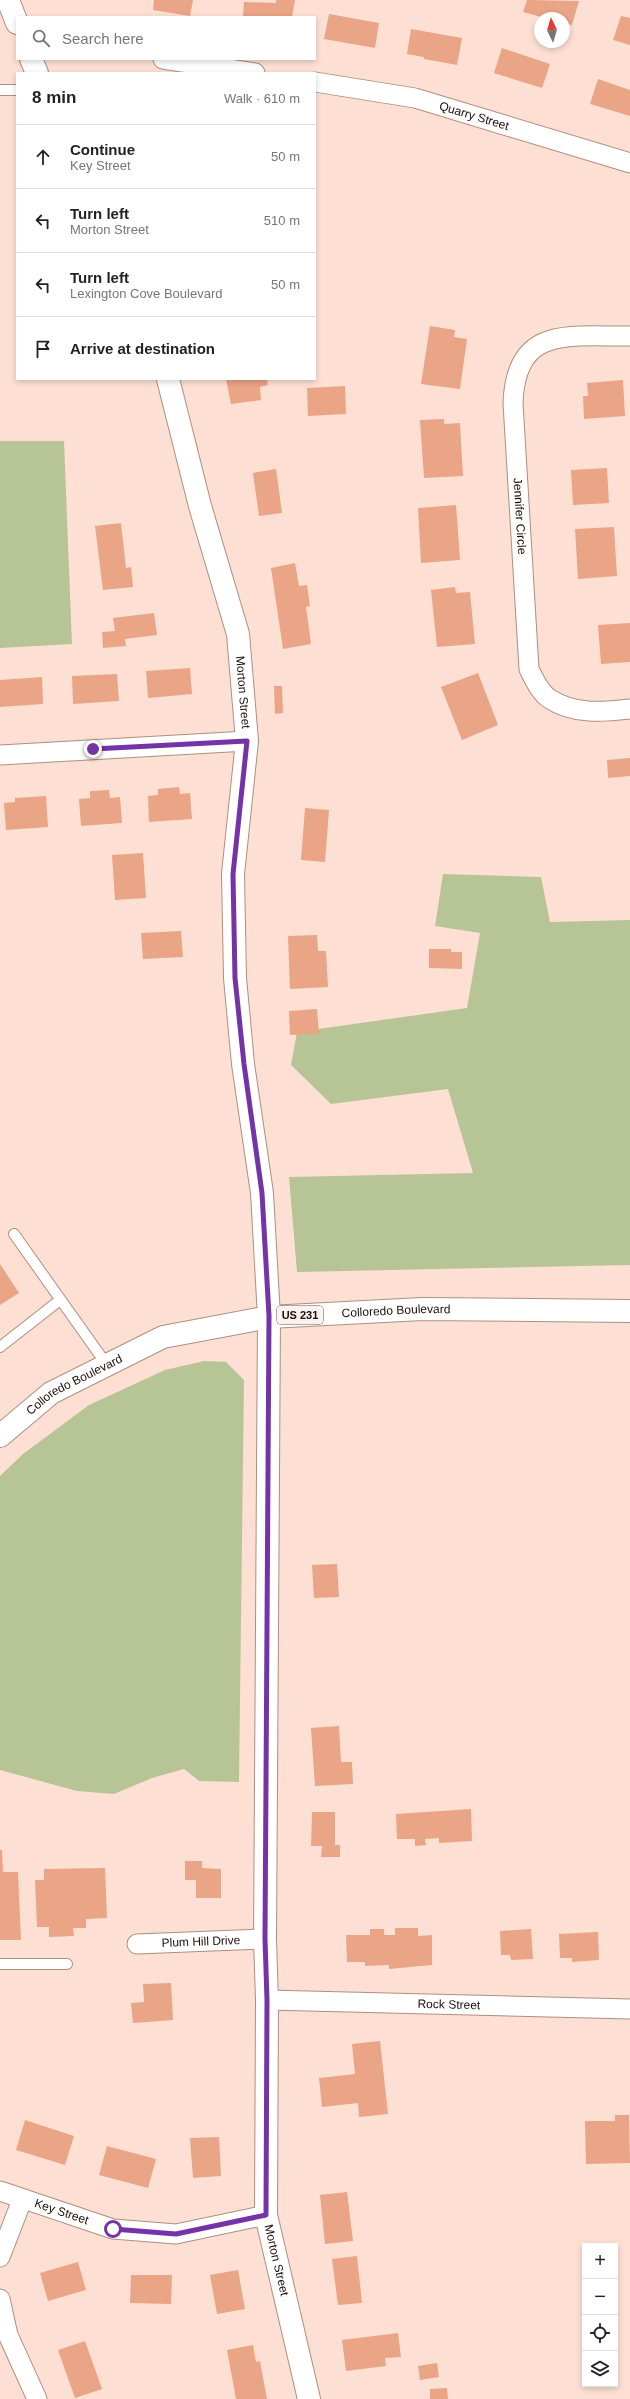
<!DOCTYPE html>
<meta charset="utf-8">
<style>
:root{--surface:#fff;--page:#f6f6f6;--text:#222;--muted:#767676;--line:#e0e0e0}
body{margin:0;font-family:Arial,sans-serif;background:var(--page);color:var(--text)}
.controls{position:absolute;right:12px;bottom:12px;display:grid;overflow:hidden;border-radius:0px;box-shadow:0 2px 6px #0003}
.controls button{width:36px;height:36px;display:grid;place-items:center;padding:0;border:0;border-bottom:1px solid var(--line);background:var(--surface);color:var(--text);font:20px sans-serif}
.compass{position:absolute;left:534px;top:12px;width:36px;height:36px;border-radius:50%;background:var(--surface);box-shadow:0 2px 6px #0003;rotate:355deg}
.stop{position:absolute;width:12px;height:12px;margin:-9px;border:3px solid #7433a7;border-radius:50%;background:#fff}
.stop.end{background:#7433a7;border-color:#fff;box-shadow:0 1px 4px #0008}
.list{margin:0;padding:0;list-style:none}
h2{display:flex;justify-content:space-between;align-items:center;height:52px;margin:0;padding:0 16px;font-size:17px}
h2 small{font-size:13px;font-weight:400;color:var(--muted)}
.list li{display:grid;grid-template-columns:26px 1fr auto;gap:12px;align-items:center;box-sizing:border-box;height:64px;padding:0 16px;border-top:1px solid var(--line)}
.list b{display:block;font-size:15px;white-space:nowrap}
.list p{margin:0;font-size:13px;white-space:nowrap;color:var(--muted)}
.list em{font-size:13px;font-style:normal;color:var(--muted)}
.icon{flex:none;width:22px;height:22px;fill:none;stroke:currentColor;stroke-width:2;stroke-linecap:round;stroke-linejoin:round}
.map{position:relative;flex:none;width:630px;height:2399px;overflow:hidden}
.search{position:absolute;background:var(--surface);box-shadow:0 2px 6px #0003;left:16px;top:16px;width:300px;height:44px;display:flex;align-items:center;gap:10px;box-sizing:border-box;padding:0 14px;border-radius:0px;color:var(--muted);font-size:15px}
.panel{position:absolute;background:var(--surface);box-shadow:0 2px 6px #0003;left:16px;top:72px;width:300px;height:308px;border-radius:0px}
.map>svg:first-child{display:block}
.green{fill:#b7c596}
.building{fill:#eaa486}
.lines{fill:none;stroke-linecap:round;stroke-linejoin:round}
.lane-casing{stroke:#af8e7f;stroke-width:12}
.street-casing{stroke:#af8e7f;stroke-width:21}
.secondary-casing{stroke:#af8e7f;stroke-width:24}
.highway-casing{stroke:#af8e7f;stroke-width:24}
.lane{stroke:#fff;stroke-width:10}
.street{stroke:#fff;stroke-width:19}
.secondary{stroke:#fff;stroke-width:22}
.highway{stroke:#fff;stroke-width:22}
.route{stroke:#7433a7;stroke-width:5}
.labels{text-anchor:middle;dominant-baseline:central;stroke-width:3;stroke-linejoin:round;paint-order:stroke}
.shield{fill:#faf2ef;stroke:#5d534e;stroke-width:1}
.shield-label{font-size:11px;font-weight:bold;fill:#1a0f09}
.street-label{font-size:12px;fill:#1a0f09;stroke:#faf2ef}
</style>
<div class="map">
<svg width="630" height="2399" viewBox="0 0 630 2399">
<rect width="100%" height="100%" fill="#fde0d3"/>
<!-- green -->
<path class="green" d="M0 441H64L72 644 0 648Z
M443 874 541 877 550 922 630 920V1265L297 1272 289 1177 473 1173 448 1089 331 1104 291 1065 297 1032 467 1008 480 933 435 926Z
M204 1361 226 1362 244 1380 239 1782 199 1781 184 1769 152 1778 114 1794 77 1791 0 1770V1476L23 1454 89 1405 165 1370Z"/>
<!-- building -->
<path class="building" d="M154 0H193L190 16 153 10Z
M276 0H295L292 17H243L244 2 276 3Z
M527 0 579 1 572 25 564 23V18H545L523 12Z
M329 14 379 23 375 48 324 39Z
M621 16 630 18V45L613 40Z
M411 29 462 38 457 65 424 59V57L407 54Z
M502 48 550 64 542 88 494 73Z
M598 79 630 90V116L590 104Z
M430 326 455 330 454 337 467 339 460 389 421 384Z
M226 379H267L268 385 260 387 261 400 231 404Z
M623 380 625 416 584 419 583 396H588L587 383Z
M345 386 346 414 308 416 307 388Z
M444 419V424L460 423 463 476 424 478 420 420Z
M607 468 609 503 573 505 571 470Z
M276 469 282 513 259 516 253 473Z
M456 505 460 560 421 563 418 508Z
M121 523 126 568 131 567 133 587 103 590 95 526Z
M614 527 617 576 578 579 575 529Z
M295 563 299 586 307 585 310 606 306 607 311 644 283 649 271 568Z
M455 587 456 593 470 592 475 644 437 647 431 590Z
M154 613 157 635 125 639 126 646 103 648 102 632 115 631 113 618Z
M630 623V662L601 664 598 625Z
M190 668 192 694 148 698 146 671Z
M478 673 498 725 462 740 441 687Z
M117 674 119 701 73 704 72 676Z
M42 677 43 704 0 707V680Z
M274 686H282L283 713 275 714Z
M630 758V776L608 778 607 760Z
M179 787 180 794 190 793 192 819 149 822 148 796 158 795V789Z
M109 790 110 798 120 797 122 823 81 826 79 799 90 798V791Z
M46 796 48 827 6 830 4 803 15 802V798Z
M305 808 329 810 325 862 301 860Z
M143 853 146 898 115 900 112 855Z
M181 931 183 957 143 959 141 933Z
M317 935 318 951H326L328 987 290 989 288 936Z
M429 949H451V952H462V969L429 968Z
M317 1009 319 1034 290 1035 289 1011Z
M0 1264 19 1293 0 1305Z
M337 1564 339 1597 314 1598 312 1565Z
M339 1726 341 1762H352L353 1784 315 1786 311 1728Z
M471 1809 472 1841 439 1843V1838L425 1839 426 1845 415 1846V1839H397L396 1814Z
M312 1812H335V1845H340V1857H321L322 1846H311Z
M0 1850H2L3 1872H18L21 1940H0Z
M185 1861H202V1868L221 1869V1898H196V1880H185Z
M105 1868 107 1918 86 1919V1928H73L74 1936 49 1937V1927H37L35 1880H44V1869Z
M395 1928H418V1936L432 1935V1965L389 1969V1965L365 1966V1962H347L346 1935H370V1929H384V1935H395Z
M531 1929 533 1959 511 1960 510 1955H501L500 1931Z
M598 1932 599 1960 572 1962V1958H560L559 1934Z
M171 1983 173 2020 133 2023 131 2003 144 2002 143 1984Z
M380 2041 388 2114 359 2117 358 2103 322 2107 319 2078 355 2074 352 2044Z
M615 2115H629L630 2163 586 2164 585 2121H615Z
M25 2120 74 2136 65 2165 16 2150Z
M219 2137 221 2176 193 2178 190 2138Z
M107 2146 156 2159 148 2188 99 2175Z
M347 2192 353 2241 325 2244 320 2195Z
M357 2256 362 2303 338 2305 332 2259Z
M78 2262 86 2290 48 2301 40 2273Z
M238 2270 245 2309 217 2314 210 2275Z
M131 2275H172L171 2304 130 2303Z
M398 2333 401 2357 385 2358 386 2366 346 2371 342 2340Z
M85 2341 102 2389 75 2398 58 2350Z
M253 2345 256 2362 260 2361 267 2399H236L227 2350Z
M437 2363 439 2377 420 2380 418 2366Z
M447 2388 448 2399H430V2389Z"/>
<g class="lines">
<!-- lane casing -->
<g class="lane-casing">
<path id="lane" d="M0 90H17
M14 1234 107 1365
M0 1347 60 1300
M0 1964H67"/>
</g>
<!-- street casing -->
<g class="street-casing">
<g id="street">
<path d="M163 59 255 73"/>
<path id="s1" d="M315 82 415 98 630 163"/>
<path id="s2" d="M630 336C570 337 516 324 513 403L529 669C534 679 540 693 550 699 574 715 604 712 630 709"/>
<path d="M0 755 247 741"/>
<path id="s3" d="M137 1944 265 1939"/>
<path id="s4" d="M267 2000 630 2009"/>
<path id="s5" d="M0 2191 113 2229 176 2234 266 2215"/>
<path d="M0 2257 22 2200"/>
<path d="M0 2299 8 2335 37 2399"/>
</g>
</g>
<!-- secondary casing -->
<g class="secondary-casing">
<g id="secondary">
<path d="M8 0 17 23"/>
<path d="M31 59 37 73"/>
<path id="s6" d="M168 379 200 506 238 634 247 741 233 874 235 978 243 1064 262 1193 269 1317 265 1939 267 2000 266 2215 309 2399"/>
</g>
</g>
<!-- highway casing -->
<g class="highway-casing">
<g id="highway">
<path id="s7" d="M0 1436 51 1393 163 1337 269 1317 422 1309 630 1311"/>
</g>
</g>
<!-- lane -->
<use href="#lane" class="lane"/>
<!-- street -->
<use href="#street" class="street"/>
<!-- secondary -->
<use href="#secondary" class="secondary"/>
<!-- highway -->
<use href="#highway" class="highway"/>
</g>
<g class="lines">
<!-- route -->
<path class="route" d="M93 749 247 741 233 874 235 978 244 1064 262 1193 269 1316 265 1939 267 2000 266 2215 176 2234 113 2229"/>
</g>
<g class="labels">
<!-- shield labels -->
<rect class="shield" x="277" y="1306" width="46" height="18" rx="3"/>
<g class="shield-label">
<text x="300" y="1315">US 231</text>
</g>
<!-- street labels -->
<g class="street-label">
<text stroke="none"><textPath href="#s1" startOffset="163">Quarry Street</textPath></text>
<text stroke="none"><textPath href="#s2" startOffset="272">Jennifer Circle</textPath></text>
<text stroke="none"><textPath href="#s6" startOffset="323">Morton Street</textPath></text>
<text stroke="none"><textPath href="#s7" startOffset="427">Colloredo Boulevard</textPath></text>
<text stroke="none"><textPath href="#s7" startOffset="91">Colloredo Boulevard</textPath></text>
<text stroke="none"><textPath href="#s3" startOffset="64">Plum Hill Drive</textPath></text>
<text stroke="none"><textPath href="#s4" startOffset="182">Rock Street</textPath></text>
<text stroke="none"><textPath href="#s5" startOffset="65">Key Street</textPath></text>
<text stroke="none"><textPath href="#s6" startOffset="1895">Morton Street</textPath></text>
</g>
</g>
</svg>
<div class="controls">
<button>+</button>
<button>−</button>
<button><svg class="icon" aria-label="locate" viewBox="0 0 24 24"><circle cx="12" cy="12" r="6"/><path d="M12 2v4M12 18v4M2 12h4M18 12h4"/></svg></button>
<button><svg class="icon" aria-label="layers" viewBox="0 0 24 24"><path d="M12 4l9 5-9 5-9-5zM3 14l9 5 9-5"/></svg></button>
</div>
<svg class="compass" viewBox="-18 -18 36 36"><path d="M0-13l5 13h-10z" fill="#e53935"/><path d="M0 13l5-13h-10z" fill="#767676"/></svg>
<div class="stop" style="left:113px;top:2229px"></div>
<div class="stop end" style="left:93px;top:749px"></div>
<div class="search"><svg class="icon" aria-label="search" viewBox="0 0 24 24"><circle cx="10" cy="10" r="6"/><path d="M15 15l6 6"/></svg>Search here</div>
<section class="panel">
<h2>8 min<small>Walk · 610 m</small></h2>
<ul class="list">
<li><svg class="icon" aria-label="ahead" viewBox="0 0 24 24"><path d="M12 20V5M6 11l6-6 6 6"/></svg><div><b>Continue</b><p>Key Street</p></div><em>50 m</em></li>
<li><svg class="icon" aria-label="left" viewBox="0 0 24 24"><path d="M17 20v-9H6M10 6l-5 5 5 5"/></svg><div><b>Turn left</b><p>Morton Street</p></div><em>510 m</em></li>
<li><svg class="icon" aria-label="left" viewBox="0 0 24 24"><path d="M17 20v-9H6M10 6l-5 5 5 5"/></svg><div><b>Turn left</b><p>Lexington Cove Boulevard</p></div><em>50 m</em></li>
<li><svg class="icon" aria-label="arrive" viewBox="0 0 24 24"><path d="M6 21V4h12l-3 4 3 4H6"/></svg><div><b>Arrive at destination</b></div></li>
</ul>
</section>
</div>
